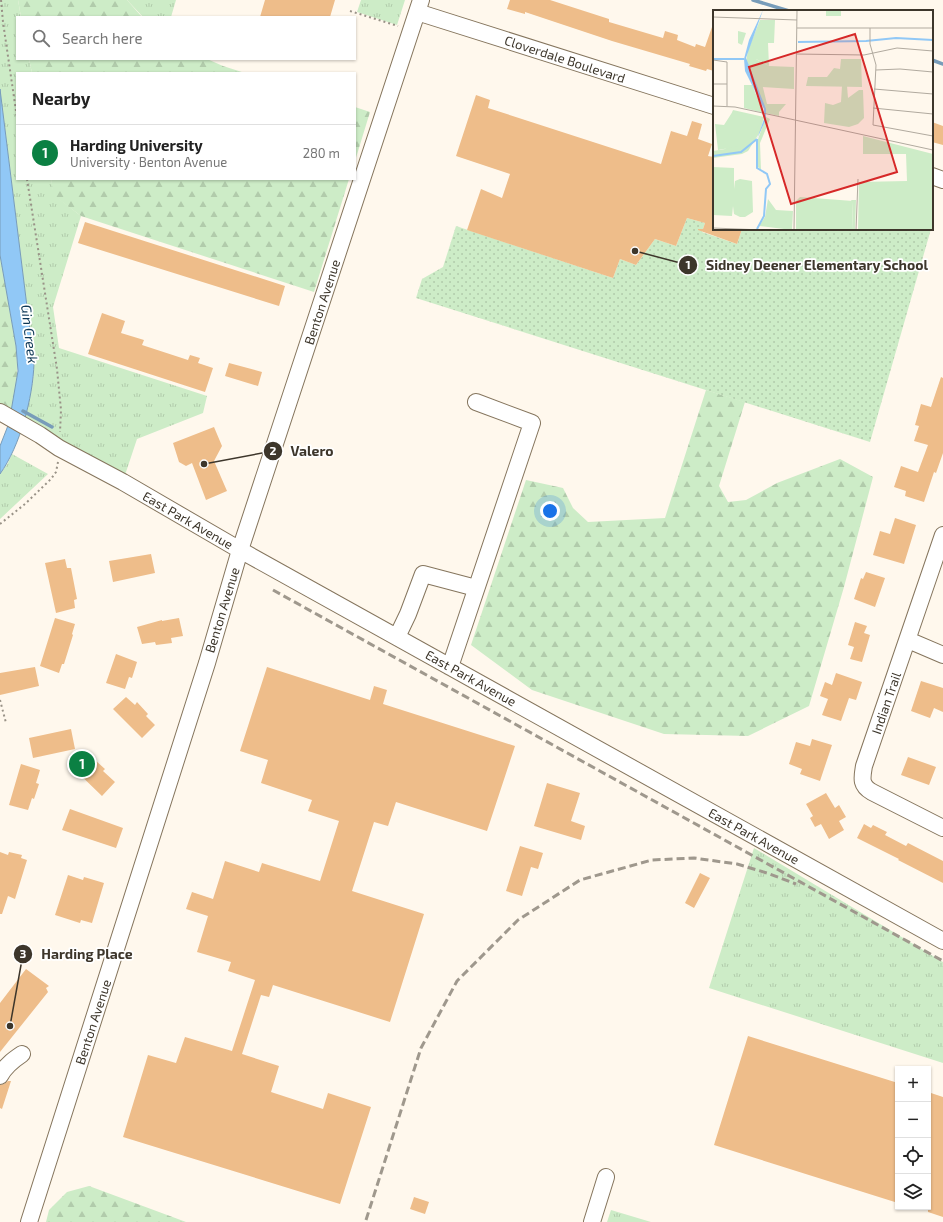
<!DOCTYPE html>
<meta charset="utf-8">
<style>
:root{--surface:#fff;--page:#f6f6f6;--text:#222;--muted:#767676;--line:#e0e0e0;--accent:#0b8043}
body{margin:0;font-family:"Exo 2",sans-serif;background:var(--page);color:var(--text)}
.controls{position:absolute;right:12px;bottom:12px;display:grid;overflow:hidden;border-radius:0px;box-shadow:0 1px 3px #0004}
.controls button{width:36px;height:36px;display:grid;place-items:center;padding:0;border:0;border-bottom:1px solid var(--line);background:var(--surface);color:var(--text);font:20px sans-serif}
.you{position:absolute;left:550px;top:511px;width:14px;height:14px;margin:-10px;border:3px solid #fff;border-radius:50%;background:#1a73e8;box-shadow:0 0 0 6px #1a73e833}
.badge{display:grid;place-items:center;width:26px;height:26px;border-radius:50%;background:var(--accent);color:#fff;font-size:13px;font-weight:700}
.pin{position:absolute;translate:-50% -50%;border:2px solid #fff;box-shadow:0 1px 4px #0006}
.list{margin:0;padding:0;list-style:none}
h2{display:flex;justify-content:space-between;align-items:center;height:52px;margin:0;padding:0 16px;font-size:17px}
h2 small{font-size:13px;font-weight:400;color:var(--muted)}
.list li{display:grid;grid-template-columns:26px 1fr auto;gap:12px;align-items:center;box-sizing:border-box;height:56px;padding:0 16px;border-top:1px solid var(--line)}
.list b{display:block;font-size:15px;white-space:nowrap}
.list p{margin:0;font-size:13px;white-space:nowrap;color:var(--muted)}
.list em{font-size:13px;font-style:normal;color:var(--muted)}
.icon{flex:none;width:22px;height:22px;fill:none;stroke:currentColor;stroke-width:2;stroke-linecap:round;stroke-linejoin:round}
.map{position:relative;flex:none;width:943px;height:1222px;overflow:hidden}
.search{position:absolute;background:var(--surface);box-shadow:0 1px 3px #0004;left:16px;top:16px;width:340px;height:44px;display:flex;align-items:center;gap:10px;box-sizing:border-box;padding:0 14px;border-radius:0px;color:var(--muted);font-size:15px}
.panel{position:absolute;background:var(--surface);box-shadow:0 1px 3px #0004;left:16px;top:72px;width:340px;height:108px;border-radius:0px}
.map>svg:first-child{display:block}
.grass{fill:url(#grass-tufts)}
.forest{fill:url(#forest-firs)}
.park{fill:url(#park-dots)}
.water{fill:#91c8f6;stroke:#789cb9}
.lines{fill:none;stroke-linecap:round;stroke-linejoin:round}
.stream{stroke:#789cb9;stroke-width:3.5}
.building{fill:#eebd8a}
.minor-casing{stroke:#85755d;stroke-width:18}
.path{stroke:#999287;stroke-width:2;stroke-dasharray:2 3;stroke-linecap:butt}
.minor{stroke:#fff;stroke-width:16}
.rail{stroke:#9f988d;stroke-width:3;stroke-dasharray:8 4;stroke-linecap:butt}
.labels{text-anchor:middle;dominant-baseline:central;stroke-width:3.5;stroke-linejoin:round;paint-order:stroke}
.street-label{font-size:13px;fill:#3d362b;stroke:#fff}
.water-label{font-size:14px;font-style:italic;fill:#0d3756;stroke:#fff}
.inset-river{fill:none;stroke:#91c8f6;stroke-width:2}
.inset-road{fill:none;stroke:#b1aa9f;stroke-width:1}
.view{fill:#d62828;fill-opacity:0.15;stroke:#d62828;stroke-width:2}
.inset-edge{fill:none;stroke:#3d362b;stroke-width:2}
.leader{fill:none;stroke:#3d362b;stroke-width:1.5}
.callout-dot{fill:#3d362b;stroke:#fff;stroke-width:1.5}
.mark-label{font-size:12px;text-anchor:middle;font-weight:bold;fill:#fff}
.callout-label{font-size:14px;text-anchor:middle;font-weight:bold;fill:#3d362b;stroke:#fff;stroke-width:3.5;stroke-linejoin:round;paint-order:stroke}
</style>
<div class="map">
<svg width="943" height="1222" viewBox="0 0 943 1222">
<defs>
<pattern id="grass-tufts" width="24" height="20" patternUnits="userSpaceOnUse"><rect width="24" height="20" fill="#cdecc7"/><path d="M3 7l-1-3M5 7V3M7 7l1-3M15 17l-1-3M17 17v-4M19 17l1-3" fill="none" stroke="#b1cbab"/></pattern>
<pattern id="forest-firs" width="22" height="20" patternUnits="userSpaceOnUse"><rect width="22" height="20" fill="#cdecc7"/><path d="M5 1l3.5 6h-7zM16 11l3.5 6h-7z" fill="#b1cbab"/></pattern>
<pattern id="park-dots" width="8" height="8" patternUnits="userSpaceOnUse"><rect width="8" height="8" fill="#cdecc7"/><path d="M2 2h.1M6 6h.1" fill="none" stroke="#b1cbab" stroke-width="1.8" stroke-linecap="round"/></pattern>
</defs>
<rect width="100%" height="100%" fill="#fff8ed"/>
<!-- grass -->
<path class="grass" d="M0 0H18L21 17H17V59H29L32 73H17V179H51L54 195 81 216 53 307 59 348 207 396 203 413 137 439 124 478 25 417 33 381 34 363 0 89Z
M127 0H176L171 17H143Z
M361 0H405L397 25 357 12Z
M12 454 48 474 0 519V474L8 463Z
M754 848 943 962V1063L709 988Z
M611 1210 651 1222H607Z"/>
<!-- forest -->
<path class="forest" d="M18 0H127L142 17H21Z
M29 59H207L223 66 245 73H32Z
M355 107 370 112 355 161Z
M51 179H349L314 292 81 216 53 195Z
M0 255 16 346 17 363V379L12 409 0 403Z
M706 390 745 402 719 486 728 502 746 500 777 483 840 459 873 477 844 587 809 706 748 736 664 734 532 690 471 645 526 480 563 488 573 508 588 522 665 518Z
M89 1186 186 1222H46L49 1210 67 1192Z"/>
<!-- park -->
<path class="park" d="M687 218 705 223 702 232 737 244 742 229H931L870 442 416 298 422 279 443 267 456 226 613 278 620 259 636 265 655 239 676 246Z"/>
<!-- water -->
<path class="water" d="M0 89 34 363C33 398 20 446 0 474V446L9 423 18 371 16 346 0 255Z"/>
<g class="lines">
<!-- stream -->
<path class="stream" d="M753 0 789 11
M932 60 943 64
M23 411 52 427"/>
</g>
<!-- building -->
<path class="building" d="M265 0H335L330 17H260Z
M510 0H550L609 19V22L663 38 665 31 678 35 677 40 695 47 696 44 705 47 712 27 714 28V71L707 69 706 71 689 66 690 64 612 41 525 12V14L507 9Z
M476 95 490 100 488 108 661 164 671 131 687 136 692 121 702 124 698 139 712 144 708 156 714 157V229H742L737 244 698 230V229H703L705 223 687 218 676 246 655 239 636 265 620 259 613 278 467 230 481 189 502 198 510 174 456 156Z
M932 122 943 126V145L932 142Z
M85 222 285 286 279 306 78 243Z
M102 313 125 321 121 333 144 340 142 345 188 360 190 355 200 358 198 363 213 368 205 392 88 354Z
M229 363 262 372 258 386 225 376Z
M941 377 943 378V453L936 473 934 472 924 502 905 496 906 491 894 487 901 466 918 472 928 445 914 441 919 426 915 425 921 404 931 407Z
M214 427 222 446 214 461 227 491 206 500 192 463 186 466 179 462 173 443Z
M895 518 916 525 904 564 873 555 880 531 890 534Z
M151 554 155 573 113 582 109 561Z
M65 559 67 568H71L77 599 74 600 75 608 56 613 45 563Z
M866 572 885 578 875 607 854 599 861 578 863 579Z
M55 618 75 624 72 634 73 635 64 664H62L59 673 40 666Z
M179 618 183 636 171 638 172 643 156 645 155 642 142 644 137 627 162 620V621Z
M855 622 867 626 864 633 870 635 862 662 850 659 854 647 848 645Z
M116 654 137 662 132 678 129 677 125 689 106 683Z
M35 667 39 686 0 695V673Z
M267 667 370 700 374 686 387 690 383 704 515 746 487 831 396 802 388 826 374 822 352 891 424 914 390 1022 273 985 269 997 261 995 242 1054 279 1066 271 1092 323 1109 328 1093 371 1107 340 1204 123 1137 148 1055 176 1063 185 1037 232 1051 255 980 228 971 231 962 197 952 208 916 186 909 192 892 213 899 225 861 259 872 262 863 320 881 339 821 308 811 312 800 261 783 268 760 240 751Z
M836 673 862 682 856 700 849 698 841 721 822 715 828 699 820 696 825 682 832 685Z
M921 681 943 688V712L934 708 930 718 911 711Z
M126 697 135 705 137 702 148 714 146 716 155 725 142 738 113 709Z
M71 729 75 749 33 758 29 738Z
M812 739 832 745 820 781 800 774 802 769 789 764 796 742 810 746Z
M86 752 105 769 103 771 115 782 102 796 72 767Z
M908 757 936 767 929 785 901 775Z
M21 764 40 770 36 783 39 784 34 799 32 798 28 810 9 805Z
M547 783 580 793 571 821 585 826 581 840 534 826Z
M826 793 835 808 839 805 846 817 839 821 844 830 829 839 821 824 815 827 810 818 813 816 806 804Z
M70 809 123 828 116 848 62 830Z
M864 824 871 828 873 825 887 832 885 835 906 846 908 843 943 861V883L898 860 899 859 857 838Z
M520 846 543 853 538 869 531 867 522 896 506 891Z
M0 852 8 855 9 852 22 855 21 858 27 860 15 899 8 896 2 914H0Z
M700 873 710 878 694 908 685 903Z
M68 875 83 880 84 877 104 883 92 923 81 920 80 923 55 915Z
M26 969 49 986 46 988 48 992 0 1052V1003Z
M748 1036 898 1083V1203L714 1145Z
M8 1081H11L2 1109 0 1108V1085L4 1084Z
M928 1092 943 1097V1217L928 1212Z
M414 1197 429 1202 425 1214 410 1209Z"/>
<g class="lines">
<!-- minor casing -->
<g class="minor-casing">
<path id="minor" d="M417 12 714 106
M932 176 943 180
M0 412 40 435 59 448 123 482 240 550 943 941
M943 535 864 766C862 778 860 785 872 792L943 828
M397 637 408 614 423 574 476 588
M908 640 943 655
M450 667 532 423 476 402
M0 1076C5 1066 13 1060 22 1054
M29 1222 207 663 240 550 421 0
M592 1222 606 1177"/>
</g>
<!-- path -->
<path class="path" d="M1 0 3 22 17 118
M350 11 398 26
M27 179 57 369 61 410 60 432
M0 524 25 504 51 479 56 472 58 462
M0 700 6 723"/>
<!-- minor -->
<use href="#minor" class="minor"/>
<!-- rail -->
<path class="rail" d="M273 590 943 961
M366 1220 421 1048 457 981 518 920 580 880 652 860 694 858 737 864 767 873 796 884"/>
</g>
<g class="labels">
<!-- street labels -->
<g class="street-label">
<text transform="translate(565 59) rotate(18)">Cloverdale Boulevard</text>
<text transform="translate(322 302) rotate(-72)">Benton Avenue</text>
<text transform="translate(188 520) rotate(30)">East Park Avenue</text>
<text transform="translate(222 610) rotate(-73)">Benton Avenue</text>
<text transform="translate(471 678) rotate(29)">East Park Avenue</text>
<text transform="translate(886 703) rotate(-71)">Indian Trail</text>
<text transform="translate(754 836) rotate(29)">East Park Avenue</text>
<text transform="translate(93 1022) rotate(-72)">Benton Avenue</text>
</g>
<!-- water labels -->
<g class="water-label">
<text transform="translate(30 334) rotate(83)">Gin Creek</text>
</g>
</g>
<!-- overview -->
<g transform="translate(713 10)">
<rect width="220" height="220" fill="#fff8ed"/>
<path d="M113 0H128V6H113ZM47 10H62L61 33H55L56 56 43 49 54 94H73L66 102V106L53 103 33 52 35 40ZM25 21 33 23 29 35 25 33ZM53 107 57 109 47 133 48 160 44 156 45 129ZM150 126 220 144V220H145L146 172 194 171 193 144H150ZM55 189 63 200 80 201 79 220 46 216 52 207ZM138 190H143L142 220H139L140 194Z" fill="#cdecc7"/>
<path d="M43 49 56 56 81 57V79L48 77 38 56ZM31 75H39L51 103 31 98ZM129 76H134L135 88 146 80H150L151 108 145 114 136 117 111 113 112 93 120 95 128 92ZM20 100 51 107 47 122 35 141 29 144 0 148V141L12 139 38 107 19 103ZM87 187 140 191 139 220H83V191Z" fill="#cdecc7"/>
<path d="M128 49H148L149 77 93 76 95 67H114L121 58 127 59ZM20 101 49 108 41 125 28 136 5 140 2 114 11 115Z" fill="#cdecc7"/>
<path d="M0 157 21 158V179L22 171 27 169 39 171 40 202 32 207H27L21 204 20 196 19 206 0 205Z" fill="#cdecc7"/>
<path d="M50 0 33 48 53 99V109L44 129 51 109V99L32 61 31 49 36 30Z" fill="#91c8f6"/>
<path class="inset-river" d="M85 32 153 31 183 28 220 30M0 49H31M0 146 28 142 44 129M44 219 51 206 53 179 57 174 54 164 44 158V129"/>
<path class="inset-road" d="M0 7 84 10M84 18H220M157 18V34L163 55 160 115 220 126M83 44 151 45 184 38 220 41M0 50 14 52V96M163 60 187 59 220 62M0 74H14M161 79 220 84M0 96 22 97 220 140M160 98 220 104M0 218 50 220M81 220 84 0M143 220 145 169"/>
<path class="view" d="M142 24 184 162 78 194 36 57Z"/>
<rect width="220" height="220" class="inset-edge"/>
</g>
<!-- callouts -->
<path class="leader" d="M635 251L688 265M204 464L273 451M10 1026L23 954"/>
<g class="callout-dot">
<circle cx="635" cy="251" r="4"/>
<circle cx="204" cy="464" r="4"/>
<circle cx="10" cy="1026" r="4"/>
<circle cx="688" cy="265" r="10"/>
<circle cx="273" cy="451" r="10"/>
<circle cx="23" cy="954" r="10"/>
</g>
<g class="mark-label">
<text x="688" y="269">1</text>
<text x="273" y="455">2</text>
<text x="23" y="958">3</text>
</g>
<g class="callout-label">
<text x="817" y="270">Sidney Deener Elementary School</text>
<text x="312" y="456">Valero</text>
<text x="87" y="959">Harding Place</text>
</g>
</svg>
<div class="controls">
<button>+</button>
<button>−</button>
<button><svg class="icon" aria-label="locate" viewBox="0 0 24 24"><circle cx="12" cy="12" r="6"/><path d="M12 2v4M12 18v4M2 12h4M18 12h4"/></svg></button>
<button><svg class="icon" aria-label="layers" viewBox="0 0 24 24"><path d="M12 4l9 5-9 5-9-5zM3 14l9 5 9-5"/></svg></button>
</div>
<div class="you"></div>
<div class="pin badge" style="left:82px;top:764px">1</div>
<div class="search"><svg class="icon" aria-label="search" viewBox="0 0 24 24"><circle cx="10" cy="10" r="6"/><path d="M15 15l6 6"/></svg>Search here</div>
<section class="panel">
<h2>Nearby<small></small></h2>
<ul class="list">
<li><span class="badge">1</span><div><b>Harding University</b><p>University · Benton Avenue</p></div><em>280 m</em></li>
</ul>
</section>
</div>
